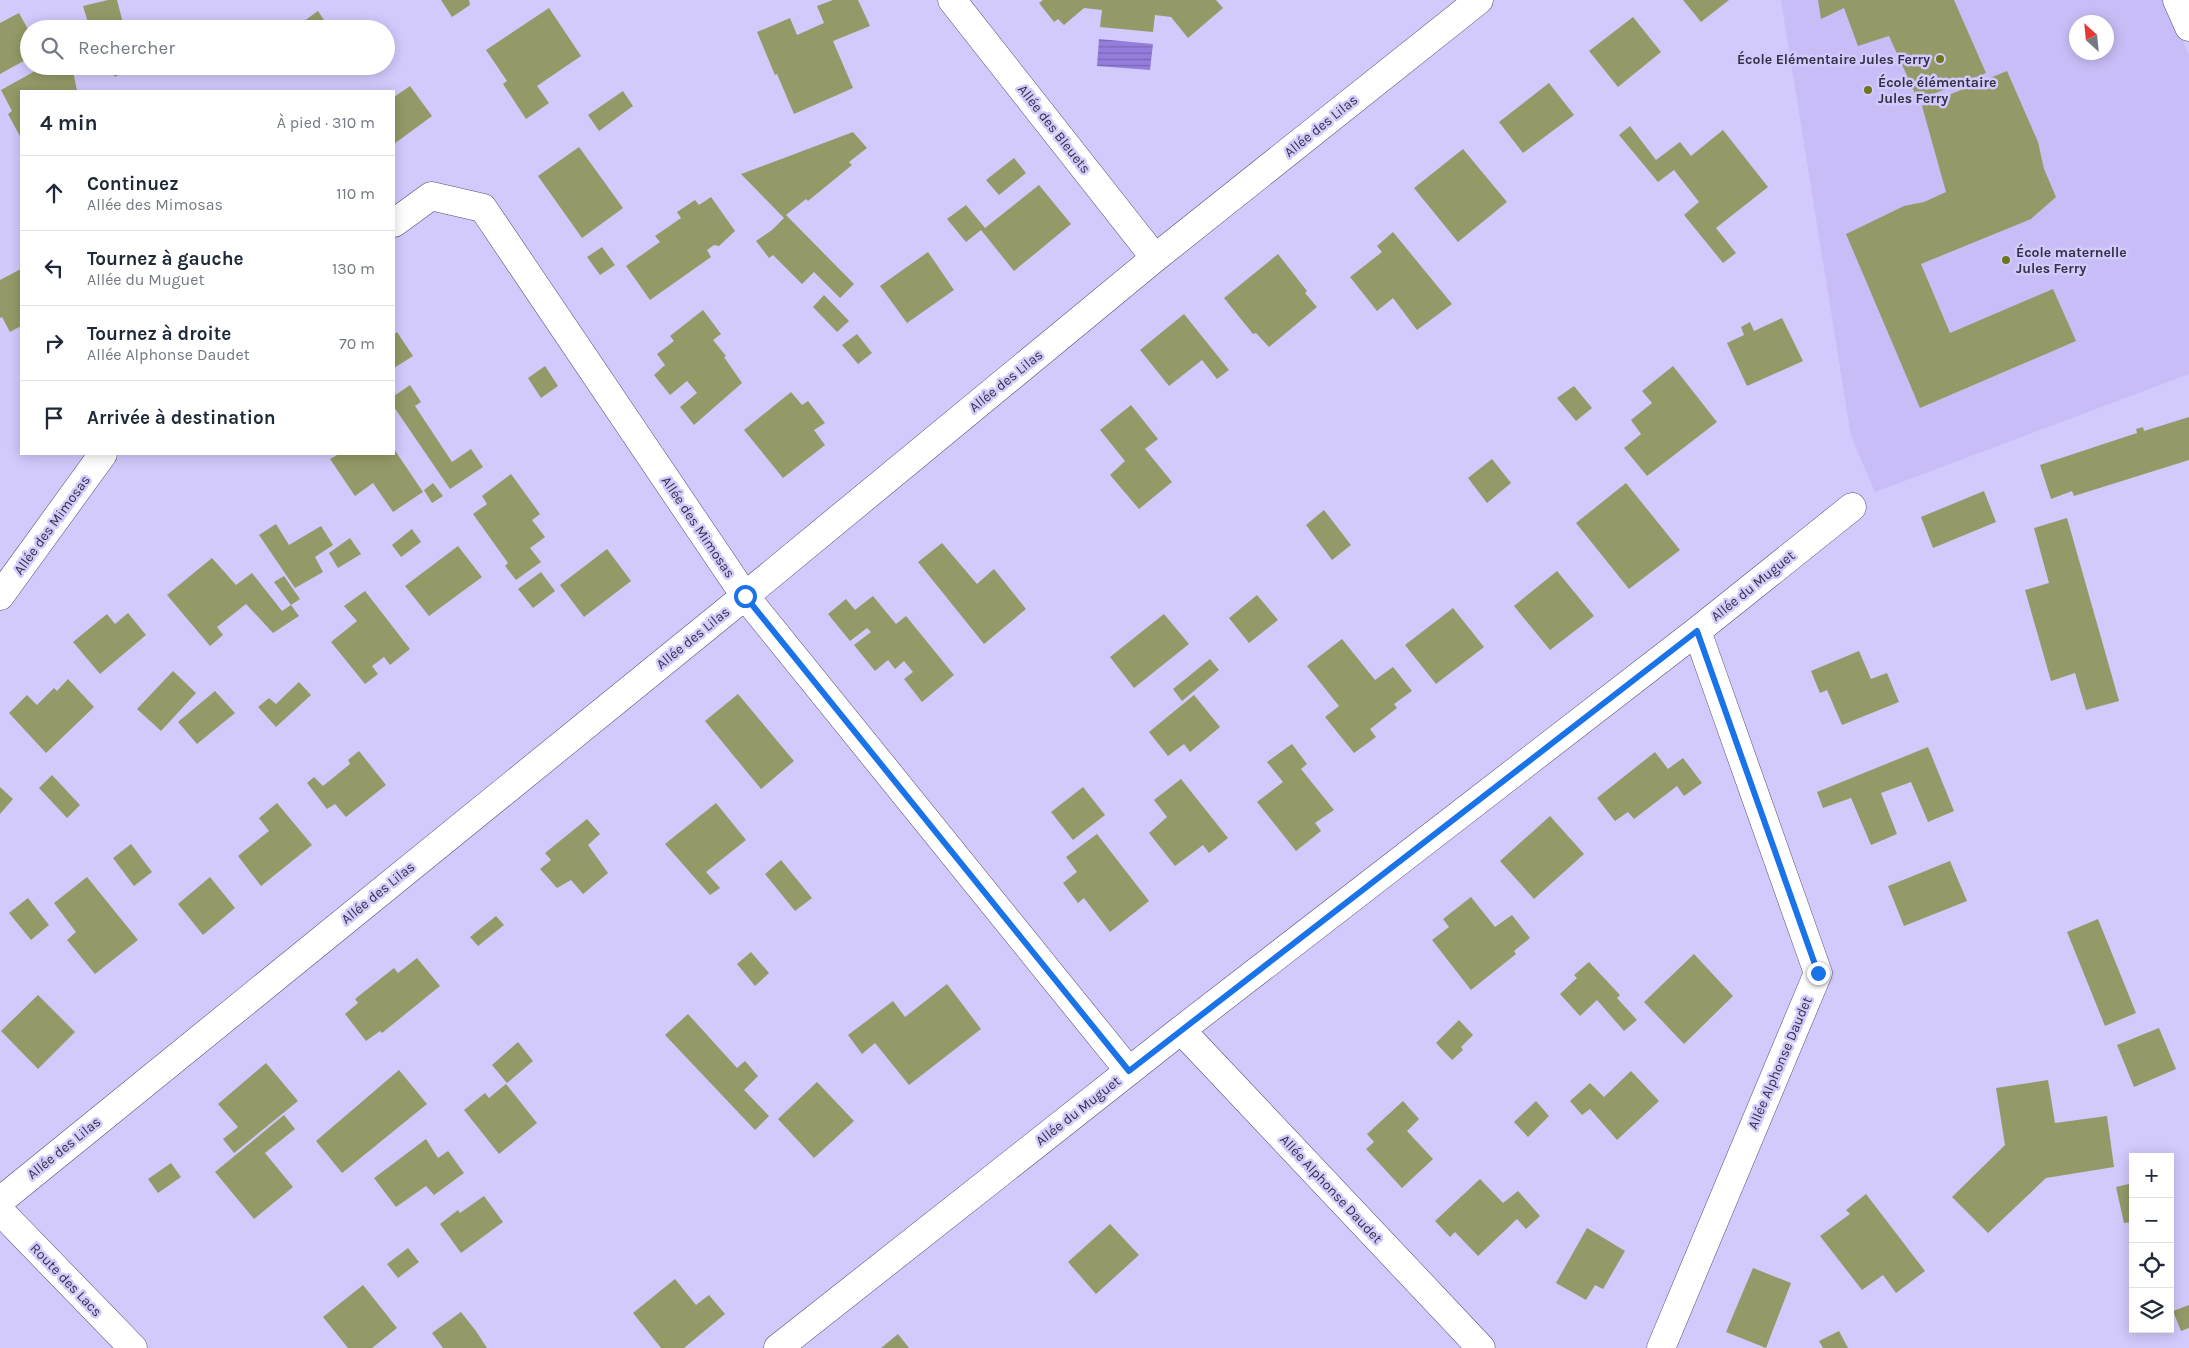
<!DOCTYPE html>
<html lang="fr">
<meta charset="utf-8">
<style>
:root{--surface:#fff;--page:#f6f6f7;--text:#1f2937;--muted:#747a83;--line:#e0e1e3}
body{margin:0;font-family:Karla,sans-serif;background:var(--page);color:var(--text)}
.controls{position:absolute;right:15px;bottom:15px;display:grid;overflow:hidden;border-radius:0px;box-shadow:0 2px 12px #0003}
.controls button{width:45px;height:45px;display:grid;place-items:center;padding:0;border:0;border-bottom:1px solid var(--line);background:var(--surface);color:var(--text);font:25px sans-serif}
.compass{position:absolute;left:2069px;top:15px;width:45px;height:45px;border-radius:50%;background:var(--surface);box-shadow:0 2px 12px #0003;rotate:333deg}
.stop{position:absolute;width:15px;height:15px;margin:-11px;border:4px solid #1a73e8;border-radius:50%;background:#fff}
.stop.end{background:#1a73e8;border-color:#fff;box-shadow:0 1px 5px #0008}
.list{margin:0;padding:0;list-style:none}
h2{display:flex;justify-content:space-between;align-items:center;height:65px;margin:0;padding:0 20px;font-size:21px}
h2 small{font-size:16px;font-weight:400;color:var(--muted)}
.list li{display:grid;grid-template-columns:32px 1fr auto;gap:15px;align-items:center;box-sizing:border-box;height:75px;padding:0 20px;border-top:1px solid var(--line)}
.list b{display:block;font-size:19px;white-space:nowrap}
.list p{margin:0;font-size:16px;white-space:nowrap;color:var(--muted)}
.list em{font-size:16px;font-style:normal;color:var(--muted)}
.icon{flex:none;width:28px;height:28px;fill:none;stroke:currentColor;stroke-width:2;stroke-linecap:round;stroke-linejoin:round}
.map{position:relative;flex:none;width:2189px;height:1348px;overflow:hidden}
.search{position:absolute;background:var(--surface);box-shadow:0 2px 12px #0003;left:20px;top:20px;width:375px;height:55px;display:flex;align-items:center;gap:12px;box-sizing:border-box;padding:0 18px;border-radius:28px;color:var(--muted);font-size:19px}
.panel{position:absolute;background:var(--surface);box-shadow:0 2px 12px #0003;left:20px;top:90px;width:375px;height:365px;border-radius:0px}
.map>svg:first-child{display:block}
.built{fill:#c8bdf6;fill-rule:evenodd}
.water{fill:url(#water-rules)}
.building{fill:#949a67}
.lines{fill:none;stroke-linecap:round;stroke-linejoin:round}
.minor-casing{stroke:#564c78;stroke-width:29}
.major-casing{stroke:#564c78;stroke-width:29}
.minor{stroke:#fff;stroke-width:28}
.major{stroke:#fff;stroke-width:28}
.route{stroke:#1a73e8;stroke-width:6}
.poi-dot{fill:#6f751d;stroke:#d2c9fc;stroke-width:2}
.labels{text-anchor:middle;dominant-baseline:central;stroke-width:5;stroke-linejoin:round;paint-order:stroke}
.poi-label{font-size:14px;font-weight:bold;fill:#343144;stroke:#d2c9fc;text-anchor:start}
.street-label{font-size:14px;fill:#343144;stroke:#d2c9fc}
</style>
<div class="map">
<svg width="2189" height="1348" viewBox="0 0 2189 1348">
<defs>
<pattern id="water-rules" width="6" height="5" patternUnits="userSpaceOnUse" patternTransform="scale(1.25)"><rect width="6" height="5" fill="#947ddd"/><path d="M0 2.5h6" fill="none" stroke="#7a67b5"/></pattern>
</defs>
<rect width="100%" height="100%" fill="#d2c9fc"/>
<!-- built -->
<path class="built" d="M1781 0H2166L2189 55V374L1875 492 1851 436ZM2076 22H2106V52H2076Z"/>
<!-- water -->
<path class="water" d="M1099 39 1153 44 1150 70 1097 66Z"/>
<!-- building -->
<path class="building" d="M108 0H117L124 27 116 29H90L83 6Z
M441 0H469L470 5 452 17Z
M833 0H858L870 26 833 41 853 88 794 114 777 74 775 75 757 32 790 18 797 35 824 23 817 6Z
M1043 0H1216L1223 8 1188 38 1171 17 1155 15 1153 32 1100 27 1102 10 1084 8 1064 25 1058 19 1054 22 1039 3Z
M1683 0H1729L1701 22Z
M1818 0H1954L1986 73 1918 100 1889 36 1858 46 1844 8 1821 19Z
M549 8 581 56 537 86 549 103 526 119 503 84 507 81 486 50Z
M318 11 330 29H293Z
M19 13 29 31V58L0 74V23Z
M1633 17 1661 52 1618 87 1589 51Z
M44 66H72L77 91H21V138L8 114 12 111 1 90Z
M109 66H126L128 69 115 77Z
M2007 71 2038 142 2044 169 2056 197 2031 219 1921 264 1950 333 2053 289 2076 341 1920 408 1846 234 1904 206 1924 202 1946 192 1922 106Z
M1549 83 1574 115 1523 153 1499 122Z
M410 86 432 116 394 144V97Z
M623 91 633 106 599 131 588 115Z
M1630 126 1656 160 1680 142 1691 156 1723 130 1768 187 1716 228 1736 253 1723 263 1684 215 1699 202 1674 170 1658 182 1619 135Z
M853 132 867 148 849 162 852 165 808 201 806 199 786 215 854 284 840 298 814 272 802 284 773 255 769 258 756 241 772 230 784 218 741 174Z
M579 147 623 208 582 238 538 176Z
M1463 149 1507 202 1458 242 1414 188Z
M1014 158 1026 173 999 195 986 180Z
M1039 185 1071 224 1014 271 981 230 966 242 947 219 966 205 985 228Z
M711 197 735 231 719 246 714 245 707 250 711 257 650 300 626 266 660 242 655 236 681 218 677 212 695 200 699 205Z
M1393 232 1452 304 1417 330 1393 298 1377 311 1350 277 1382 252 1377 246Z
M602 247 615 265 600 275 587 257Z
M928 252 954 290 907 323 880 286Z
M1278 254 1307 291 1305 293 1317 307 1269 347 1256 333 1253 334 1224 298Z
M21 269V326L10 332 2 317 0 318V280Z
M824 295 849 321 837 332 813 307Z
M703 310 721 334 713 340 726 356 724 357 742 383 694 425 680 407 697 393 687 381 670 395 654 375 665 365 657 354 674 341 670 336Z
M1184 314 1229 370 1217 379 1202 360 1169 386 1140 350Z
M1782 318 1803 361 1747 386 1727 343 1744 335 1741 327 1750 322 1754 331Z
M397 332 413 356 394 368V334Z
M857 334 872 353 858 364 842 345Z
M545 366 558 386 541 398 528 378Z
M1673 366 1717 422 1647 476 1624 448 1641 434 1631 420 1652 403 1642 391Z
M410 385 421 402 415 406 452 462 471 449 483 467 450 489 394 407V396Z
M1574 386 1592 408 1576 421 1557 398Z
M791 392 802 405 808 401 825 423 814 430 825 445 783 478 744 430Z
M1131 405 1158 439 1145 449 1172 482 1139 509 1110 475 1125 461 1100 430Z
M2189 417V460L2074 496 2072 491 2051 499 2040 465 2137 433 2136 429 2143 427 2144 431Z
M394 449 423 492 393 512 373 483 355 496 330 459 339 454H394Z
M1492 459 1511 483 1487 503 1468 478Z
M511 474 540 514 532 520 545 537 530 548 541 562 516 580 505 566 508 563 473 514 487 504 482 496Z
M433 483 443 496 432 503 424 490Z
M1626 483 1680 550 1629 589 1576 523Z
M1984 491 1996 522 1933 548 1921 517Z
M1324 510 1351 545 1332 560 1306 525Z
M2067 518 2119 701 2086 710 2075 673 2051 681 2025 590 2049 583 2034 528Z
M276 524 289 545 321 526 333 545 315 557 323 572 295 588 259 535Z
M412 529 421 542 401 557 392 545Z
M350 538 361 554 338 568 329 553Z
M942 543 977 584 994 569 1026 609 984 644 918 562Z
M458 546 482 577 429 616 405 586Z
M607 549 631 581 584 617 560 585Z
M212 558 236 585 252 573 282 611 291 605 274 582 284 576 300 599 291 605 299 616 273 633 246 604 217 627 223 635 210 646 167 595Z
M1557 571 1594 616 1550 650 1514 606Z
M541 572 555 591 533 608 518 589Z
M365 591 410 649 390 665 384 657 372 666 378 674 365 684 331 642 357 621 344 606Z
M1257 595 1278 620 1249 643 1229 618Z
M873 596 896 624 906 616 954 675 922 702 904 679 913 672 904 661 895 669 888 660 875 671 854 645 871 632 867 628 850 641 828 614 846 599 855 610Z
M1453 608 1484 647 1436 684 1405 645Z
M128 613 146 635 100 674 73 642 107 614 115 624Z
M1164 614 1189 644 1134 688 1110 657Z
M1342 639 1375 680 1393 667 1412 691 1394 704 1397 708 1370 729 1376 737 1354 753 1325 717 1339 706 1307 666Z
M1859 651 1871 679 1887 673 1899 702 1842 725 1827 690 1820 693 1811 671Z
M1210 659 1219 670 1182 701 1173 689Z
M173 671 196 693 161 731 137 709Z
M68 679 94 707 46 753 9 713 27 695 37 705 54 688 57 691Z
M299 682 311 695 276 727 258 707 269 698 276 704Z
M215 691 235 713 197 744 178 722Z
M738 694 794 761 761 789 705 721Z
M1194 695 1220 727 1190 752 1184 744 1168 756 1149 732Z
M1292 744 1307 764 1301 769 1334 810 1315 823 1321 831 1296 851 1257 802 1283 782 1267 762Z
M1928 747 1954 811 1928 822 1911 782 1881 793 1897 834 1871 845 1851 798 1823 808 1817 792Z
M359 751 386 785 346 817 335 804 327 809 307 783 314 777 323 786 350 764 348 760Z
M1655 752 1668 769 1683 758 1702 783 1684 796 1677 786 1634 819 1628 812 1615 821 1597 798Z
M52 775 80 805 67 818 39 788Z
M1181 779 1228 838 1209 853 1203 845 1175 866 1149 833 1167 817 1154 800Z
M0 787 13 799 0 814Z
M1083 787 1105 815 1073 840 1051 812Z
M277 803 312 845 261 886 238 856 269 831 259 818Z
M716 803 746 840 706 872 720 888 710 895 665 844Z
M1550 816 1584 854 1534 899 1500 861Z
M587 819 600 834 588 845 608 873 583 894 571 880 557 888 540 869 551 860 545 853Z
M1097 834 1149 901 1110 932 1084 898 1078 903 1063 883 1077 872 1066 857Z
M131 844 152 872 134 886 113 858Z
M781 860 812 898 795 911 765 874Z
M1950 861 1967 901 1904 926 1888 886Z
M87 877 138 940 95 974 67 940 76 932 54 903Z
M210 877 235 908 203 935 178 904Z
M1471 897 1495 927 1512 915 1530 938 1514 951 1516 954 1471 990 1432 940 1449 927 1443 919Z
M28 898 49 925 31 940 9 913Z
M496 916 504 925 478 946 470 937Z
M2098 919 2136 1013 2105 1026 2067 932Z
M751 952 769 973 755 986 737 964Z
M1694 954 1733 996 1684 1044 1644 1002Z
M417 958 440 986 382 1033 380 1031 366 1041 345 1014 358 1003 355 999 394 968 398 973Z
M1589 962 1620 995 1617 998 1637 1020 1624 1031 1597 1000 1580 1016 1560 994 1577 978 1574 975Z
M947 984 981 1029 909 1085 875 1043 862 1054 848 1035 893 1001 905 1017Z
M38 995 75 1032 38 1069 1 1031Z
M688 1014 737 1068 745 1061 758 1076 744 1090 769 1116 755 1130 665 1035Z
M1459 1020 1473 1035 1461 1047 1463 1050 1452 1060 1436 1043Z
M2159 1028 2176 1069 2134 1087 2117 1045Z
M518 1042 533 1061 507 1083 492 1065Z
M266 1063 298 1101 234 1153 223 1139 238 1127 218 1104Z
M399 1070 427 1104 342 1173 316 1141Z
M1631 1071 1659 1101 1617 1140 1590 1109 1582 1115 1570 1101 1590 1083 1604 1097Z
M2048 1080 2055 1123 2107 1116 2114 1167 2046 1178 1988 1233 1952 1197 2005 1145 1996 1088Z
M817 1082 854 1121 814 1158 778 1119Z
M506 1084 537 1123 499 1154 464 1110 485 1093 489 1098Z
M1403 1101 1419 1119 1407 1131 1433 1159 1402 1188 1366 1149 1374 1142 1367 1134Z
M1536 1101 1549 1116 1528 1137 1514 1122Z
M284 1115 295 1129 265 1153 293 1187 254 1219 215 1172Z
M426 1139 438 1158 448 1151 464 1173 434 1195 426 1186 396 1207 374 1178Z
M171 1163 181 1177 158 1193 148 1179Z
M1480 1179 1503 1203 1518 1191 1540 1216 1526 1229 1517 1219 1478 1256 1455 1232 1450 1237 1435 1221Z
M2133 1183V1222L2124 1223 2116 1187Z
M1866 1194 1925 1271 1896 1293 1883 1275 1862 1290 1820 1236 1850 1214 1846 1210Z
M484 1196 503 1222 461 1253 440 1224 458 1210 460 1213Z
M1110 1224 1139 1255 1096 1294 1068 1262Z
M1587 1228 1625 1251 1603 1289 1595 1285 1586 1300 1556 1283Z
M408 1248 419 1262 398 1278 387 1264Z
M1753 1268 1791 1283 1766 1348 1726 1332Z
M675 1279 696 1305 709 1295 725 1314 684 1348H661L633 1313Z
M363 1285 397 1328 372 1348H348L323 1317Z
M2189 1305V1328L2181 1331 2173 1311Z
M461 1312 476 1331 487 1348H443L432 1333Z
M1839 1331 1848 1348H1823L1819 1341Z
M898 1334 909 1348H881Z"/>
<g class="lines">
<!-- minor casing -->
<g class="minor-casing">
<path id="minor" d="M952 0 1155 258
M2177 0 2189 27
M394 223 431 196 483 208 745 596 1129 1071
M0 596 103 454
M1181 1030 1481 1348
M0 1201 745 596 1155 258 1479 0
M778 1348 1181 1030 1697 631 1852 507
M1661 1348 1818 973 1697 631"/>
</g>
<!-- major casing -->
<g class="major-casing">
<path id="major" d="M0 1211 133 1348"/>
</g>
<!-- minor -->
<use href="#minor" class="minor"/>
<!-- major -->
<use href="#major" class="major"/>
</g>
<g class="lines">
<!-- route -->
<path class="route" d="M745 596 1129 1071 1697 631 1818 973"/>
</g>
<!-- markers -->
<g class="poi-dot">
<circle cx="1940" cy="59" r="5"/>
<circle cx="1868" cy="90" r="5"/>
<circle cx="2006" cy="260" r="5"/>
</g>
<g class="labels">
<!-- poi labels -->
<g class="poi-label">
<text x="1930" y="59" text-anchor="end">École Elémentaire Jules Ferry</text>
<text x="1878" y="82">École élémentaire<tspan x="1878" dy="16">Jules Ferry</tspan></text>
<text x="2016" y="252">École maternelle<tspan x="2016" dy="16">Jules Ferry</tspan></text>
</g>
<!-- street labels -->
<g class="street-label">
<text transform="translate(1321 126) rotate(-39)">Allée des Lilas</text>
<text transform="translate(1054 129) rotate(52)">Allée des Bleuets</text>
<text transform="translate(1006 381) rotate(-39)">Allée des Lilas</text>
<text transform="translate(52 525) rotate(-54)">Allée des Mimosas</text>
<text transform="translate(698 527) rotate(56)">Allée des Mimosas</text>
<text transform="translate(1753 586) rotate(-39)">Allée du Muguet</text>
<text transform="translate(693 638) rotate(-39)">Allée des Lilas</text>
<text transform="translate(378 893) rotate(-39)">Allée des Lilas</text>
<text transform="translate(1780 1063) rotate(-67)">Allée Alphonse Daudet</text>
<text transform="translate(1078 1111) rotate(-38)">Allée du Muguet</text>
<text transform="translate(64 1148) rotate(-39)">Allée des Lilas</text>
<text transform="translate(1331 1189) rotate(47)">Allée Alphonse Daudet</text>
<text transform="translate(66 1280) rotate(46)">Route des Lacs</text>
</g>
</g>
</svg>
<div class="controls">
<button>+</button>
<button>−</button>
<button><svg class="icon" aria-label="locate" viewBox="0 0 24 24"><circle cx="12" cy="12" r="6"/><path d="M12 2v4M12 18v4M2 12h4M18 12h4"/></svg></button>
<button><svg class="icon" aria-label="layers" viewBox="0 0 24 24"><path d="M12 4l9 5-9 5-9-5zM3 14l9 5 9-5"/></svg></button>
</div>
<svg class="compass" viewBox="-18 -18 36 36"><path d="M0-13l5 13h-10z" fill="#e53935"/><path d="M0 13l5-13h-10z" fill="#747a83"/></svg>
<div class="stop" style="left:745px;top:596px"></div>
<div class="stop end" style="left:1818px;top:973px"></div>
<div class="search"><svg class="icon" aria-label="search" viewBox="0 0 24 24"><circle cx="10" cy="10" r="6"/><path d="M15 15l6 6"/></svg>Rechercher</div>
<section class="panel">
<h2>4 min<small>À pied · 310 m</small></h2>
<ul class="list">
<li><svg class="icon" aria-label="ahead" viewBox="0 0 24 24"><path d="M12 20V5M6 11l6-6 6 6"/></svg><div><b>Continuez</b><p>Allée des Mimosas</p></div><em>110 m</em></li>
<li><svg class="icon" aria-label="left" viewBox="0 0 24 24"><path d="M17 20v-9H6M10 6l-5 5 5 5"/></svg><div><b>Tournez à gauche</b><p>Allée du Muguet</p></div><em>130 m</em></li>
<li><svg class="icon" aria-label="right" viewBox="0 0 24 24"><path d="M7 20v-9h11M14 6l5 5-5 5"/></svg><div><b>Tournez à droite</b><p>Allée Alphonse Daudet</p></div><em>70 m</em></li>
<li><svg class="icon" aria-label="arrive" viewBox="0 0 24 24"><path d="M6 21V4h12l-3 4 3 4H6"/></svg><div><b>Arrivée à destination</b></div></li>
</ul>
</section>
</div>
